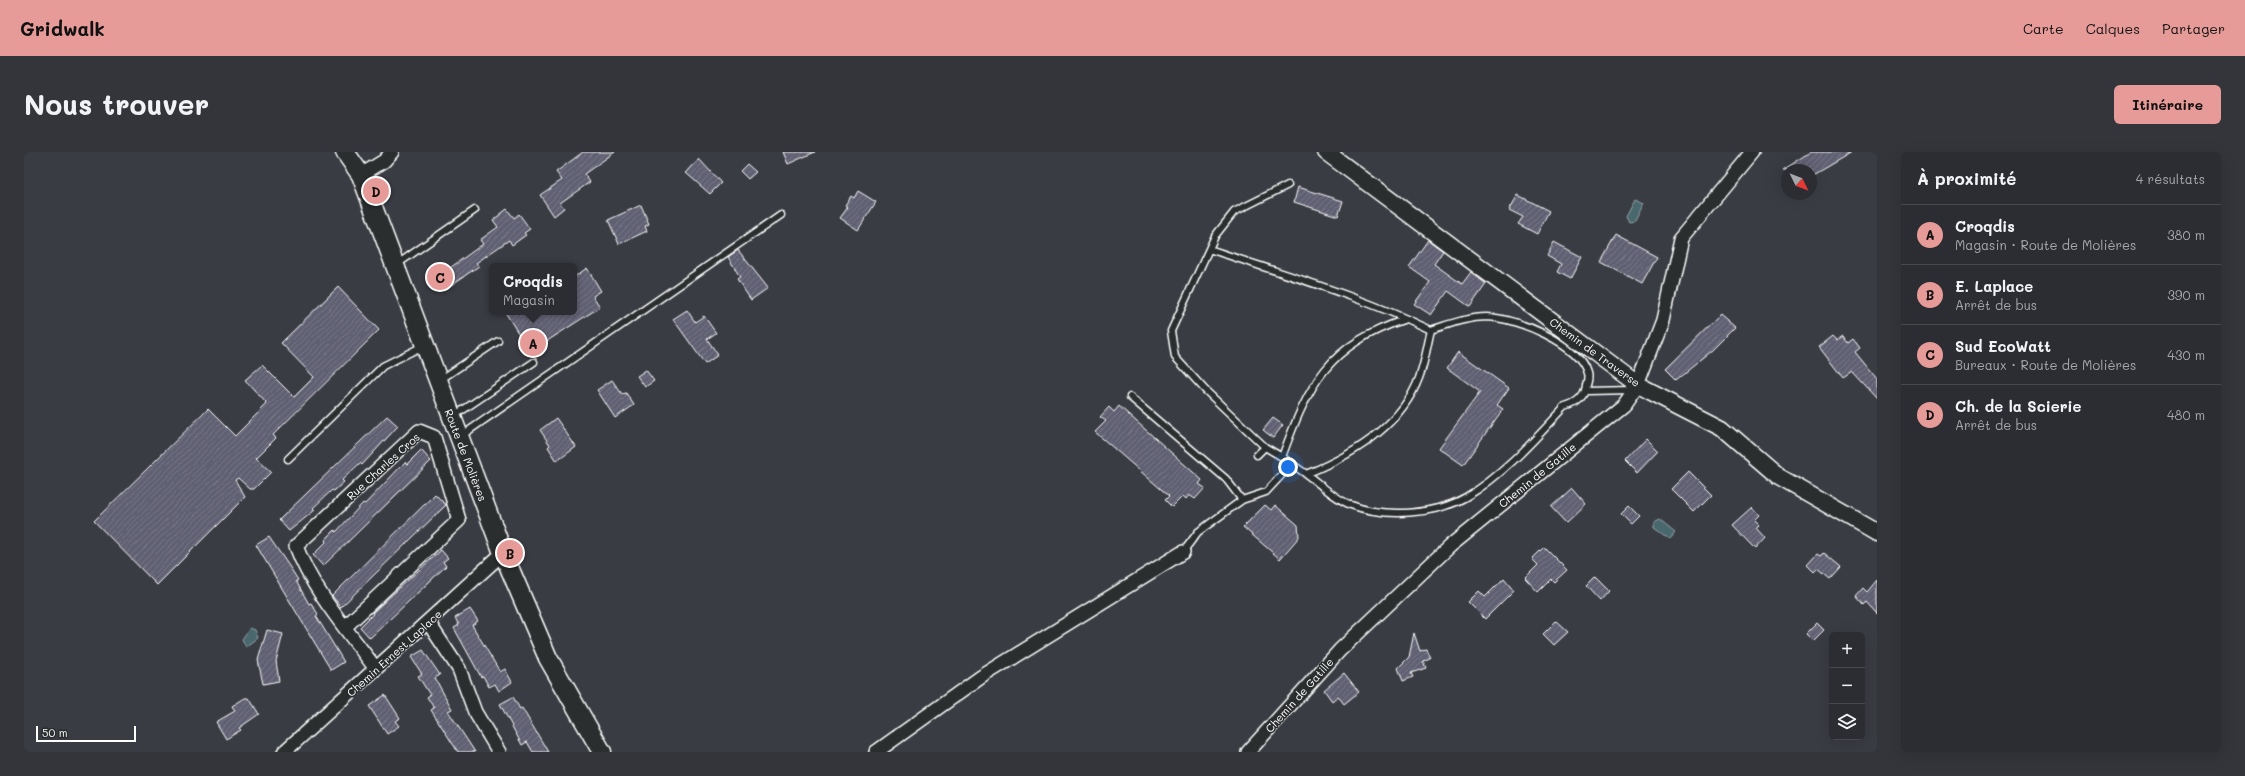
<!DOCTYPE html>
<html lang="fr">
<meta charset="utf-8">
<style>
:root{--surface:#2c2d32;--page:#34353a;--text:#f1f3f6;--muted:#a6a8ac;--line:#48494d;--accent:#e69b98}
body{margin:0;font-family:Mali,sans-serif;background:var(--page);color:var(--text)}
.controls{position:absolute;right:12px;bottom:12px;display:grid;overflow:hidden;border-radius:6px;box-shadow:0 4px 16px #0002}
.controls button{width:36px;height:36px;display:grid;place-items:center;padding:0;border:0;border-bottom:1px solid var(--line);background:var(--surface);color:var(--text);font:20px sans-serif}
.compass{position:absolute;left:1757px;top:12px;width:36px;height:36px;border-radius:50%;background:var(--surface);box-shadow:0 4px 16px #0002;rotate:133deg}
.scale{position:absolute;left:12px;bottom:10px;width:100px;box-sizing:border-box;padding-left:4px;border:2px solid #fff;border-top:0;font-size:11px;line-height:14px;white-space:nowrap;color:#fff;-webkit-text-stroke:3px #2a2d2e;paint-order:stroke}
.you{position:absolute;left:1264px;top:315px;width:14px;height:14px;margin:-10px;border:3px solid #fff;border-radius:50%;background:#1a73e8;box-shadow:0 0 0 6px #1a73e833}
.badge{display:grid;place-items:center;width:26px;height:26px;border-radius:50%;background:var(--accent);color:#111;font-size:13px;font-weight:700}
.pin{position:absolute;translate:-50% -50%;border:2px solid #fff;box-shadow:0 1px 4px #0006}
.popup{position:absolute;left:465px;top:111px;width:88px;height:52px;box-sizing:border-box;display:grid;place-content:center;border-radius:6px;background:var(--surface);filter:drop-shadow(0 1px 3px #0005);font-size:13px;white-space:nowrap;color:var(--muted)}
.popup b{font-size:15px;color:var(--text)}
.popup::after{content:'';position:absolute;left:50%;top:100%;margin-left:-8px;border:8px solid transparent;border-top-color:var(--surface)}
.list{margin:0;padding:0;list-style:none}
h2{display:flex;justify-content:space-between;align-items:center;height:52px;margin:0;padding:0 16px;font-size:17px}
h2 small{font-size:13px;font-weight:400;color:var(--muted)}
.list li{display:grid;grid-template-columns:26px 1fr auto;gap:12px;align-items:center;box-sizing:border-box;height:60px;padding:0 16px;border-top:1px solid var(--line)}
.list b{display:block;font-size:15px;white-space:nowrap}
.list p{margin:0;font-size:13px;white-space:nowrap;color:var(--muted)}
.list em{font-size:13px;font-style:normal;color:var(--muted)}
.icon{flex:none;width:22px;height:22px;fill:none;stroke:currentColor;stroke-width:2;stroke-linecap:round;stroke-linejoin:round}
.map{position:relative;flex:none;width:1853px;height:600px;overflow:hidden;border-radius:6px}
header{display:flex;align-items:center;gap:24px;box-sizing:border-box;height:56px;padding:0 20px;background:var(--accent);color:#111}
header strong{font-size:19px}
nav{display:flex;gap:22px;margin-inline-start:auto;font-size:14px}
.intro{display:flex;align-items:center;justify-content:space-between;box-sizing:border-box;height:96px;padding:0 24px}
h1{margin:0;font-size:28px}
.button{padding:10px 18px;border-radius:6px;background:var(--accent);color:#111;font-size:14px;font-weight:700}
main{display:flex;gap:24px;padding:0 24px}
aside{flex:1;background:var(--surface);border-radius:6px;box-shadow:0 4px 16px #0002}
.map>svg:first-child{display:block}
.water{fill:#4a676d;stroke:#92a4a7}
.building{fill:url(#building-hatch);stroke:#fff}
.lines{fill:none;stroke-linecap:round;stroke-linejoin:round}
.service-casing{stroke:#fff;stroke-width:9}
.minor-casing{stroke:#fff;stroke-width:16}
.tertiary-casing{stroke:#fff;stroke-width:19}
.secondary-casing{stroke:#fff;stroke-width:21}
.service{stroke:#2a2d2e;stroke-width:6}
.minor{stroke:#2a2d2e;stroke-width:13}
.tertiary{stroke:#2a2d2e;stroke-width:16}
.secondary{stroke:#2a2d2e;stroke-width:18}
.labels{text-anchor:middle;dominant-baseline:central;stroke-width:3;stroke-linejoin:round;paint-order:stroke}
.street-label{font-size:11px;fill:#fff;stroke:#2a2d2e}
</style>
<header>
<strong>Gridwalk</strong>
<nav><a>Carte</a><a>Calques</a><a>Partager</a></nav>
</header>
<div class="intro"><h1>Nous trouver</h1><a class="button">Itinéraire</a></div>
<main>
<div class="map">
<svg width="1853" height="600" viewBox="0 0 1853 600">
<defs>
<pattern id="building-hatch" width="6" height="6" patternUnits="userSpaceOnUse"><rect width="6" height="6" fill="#606073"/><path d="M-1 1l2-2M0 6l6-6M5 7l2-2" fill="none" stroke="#787888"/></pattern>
</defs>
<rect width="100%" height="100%" fill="#3a3c43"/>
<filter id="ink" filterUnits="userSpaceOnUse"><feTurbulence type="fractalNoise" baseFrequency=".025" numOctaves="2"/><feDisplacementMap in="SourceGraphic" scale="8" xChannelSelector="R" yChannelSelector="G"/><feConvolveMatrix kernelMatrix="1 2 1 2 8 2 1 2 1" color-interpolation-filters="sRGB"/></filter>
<g filter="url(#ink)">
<!-- water -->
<path class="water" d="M1611 47 1620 51 1611 69 1605 70 1602 64Z
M1636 367 1652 380 1646 387 1630 375V370Z
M226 476 231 478 234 486 222 495 218 487Z"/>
<!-- building -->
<path class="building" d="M559 0H591L560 22 566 30 536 51 540 56 530 64 516 43 538 28 532 20Z
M759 0H791L764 12Z
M1787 0H1828L1787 24V18H1759Z
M675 7 697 31 686 42 662 21Z
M723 12 732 20 724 27 716 19Z
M1274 35 1319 49 1314 64 1270 50Z
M834 39 852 50 834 78 816 66 824 55 821 53 827 44 830 46Z
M1494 43 1525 59 1513 82 1494 72 1499 65 1485 58Z
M617 53 625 72 621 74 623 79 595 92 584 68Z
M483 57 490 66 495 62 506 77 500 81 502 83 488 93 485 88 452 111 455 114 420 138 412 126 459 92 456 88 474 75 469 68Z
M1592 83 1633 105 1618 132 1577 110Z
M1404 88 1419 99 1410 112 1438 132 1447 120 1462 132 1446 155 1424 139 1407 163 1390 152 1406 130 1385 115Z
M1530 90 1558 105 1546 127 1533 120 1537 112 1523 104Z
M714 98 744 136 727 148 713 127 716 125 704 105Z
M563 116 577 139 569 144 576 155 506 200 481 160H550V125Z
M314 135 355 178 249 283 252 286 232 306 247 320 230 337H226L214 326 211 328 221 345 133 433 70 369 184 257 211 284 243 252 221 228 238 213 270 245 290 225 257 191Z
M663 158 671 170 680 164 692 181 683 187 694 203 681 212 649 167Z
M1696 163 1711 176 1689 198 1652 228 1641 217Z
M1809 184 1813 188 1819 184 1824 191 1829 187 1836 196 1831 200 1853 227V247L1828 220 1819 226 1795 195Z
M1434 200 1485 236 1473 253 1479 257 1439 313 1415 296 1456 240 1423 216Z
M622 218 630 229 621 235 613 224Z
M588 228 598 242 602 241 610 253 591 266 573 238Z
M1095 254 1178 328 1175 332 1181 336 1171 347 1165 343 1162 347 1159 344 1148 355 1141 348 1145 344 1071 280 1082 269 1076 265 1085 255 1090 260Z
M363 264 374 274 338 313 336 311 318 328 320 330 310 339 308 338 289 356 291 358 265 379 255 368Z
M532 266 552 295 533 309 524 295 526 293 516 278Z
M1249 266 1259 273 1249 286 1239 278Z
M1622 287 1634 299 1613 321 1601 309Z
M397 298 407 309 299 414 289 403 302 390 301 388 311 378 312 380 339 351 341 352 381 310 383 312Z
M1664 320 1687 343 1670 360 1647 337Z
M1548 336 1562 352 1542 371 1527 355Z
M411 342 422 353 317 455 308 444Z
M1241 353 1247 358 1251 353 1274 373 1275 385 1256 407 1219 375Z
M1605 354 1615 364 1607 372 1597 362Z
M1728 355 1735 363 1730 368 1735 373 1732 376 1741 386 1731 397 1708 373Z
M245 385 267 417 274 428 272 429 285 452 287 451 294 462 292 464 320 510 307 518 232 393Z
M1520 395 1543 418 1530 430 1527 427 1514 440 1501 426 1514 413 1508 407Z
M417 398 424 406 419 410 422 414 346 486 336 475 349 462 348 461Z
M1800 401 1817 415 1806 427 1794 417 1791 420 1784 413 1794 402 1797 404Z
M1571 425 1585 439 1576 449 1562 434Z
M1480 426 1490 438 1461 467 1444 450 1455 439 1461 445Z
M1853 428V461L1843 450 1840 453 1832 444 1839 436 1843 440Z
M446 457 454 469 448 473 476 520 481 517 488 530 475 539 471 532 465 535 459 524 457 525 430 476 435 473 431 466Z
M1532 469 1544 480 1530 493 1519 482Z
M1793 471 1800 478 1789 489 1782 482Z
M243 478 259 482 252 509 255 529 239 532 234 508Z
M1390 481 1396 499 1402 497 1406 506 1399 509 1402 516 1387 521 1389 525 1379 529 1374 516 1385 505Z
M399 498 416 523 411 526 428 557 424 559 451 600H434L407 558 410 556 403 545 406 543 394 524 398 522 387 505Z
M1320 521 1335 540 1320 552 1314 544 1308 549 1300 538Z
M361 543 376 566 371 569 375 574 363 582 345 554Z
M489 545 496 557 498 556 524 600H509L503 590 498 593 476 552Z
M221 546H225L235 562 215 576 217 578 202 587 192 570 211 559 208 554Z"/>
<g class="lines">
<!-- service casing -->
<g class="service-casing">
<path id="service" d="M1185 97C1259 122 1336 144 1407 178 1426 172 1443 165 1463 165 1492 166 1555 191 1563 221 1564 224 1563 230 1562 233 1561 246 1552 252 1541 255 1512 286 1480 323 1442 345 1411 363 1361 366 1327 353 1311 347 1296 332 1282 322
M372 113 451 58
M1382 167C1304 193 1285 231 1258 305L1282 322C1327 304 1377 274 1395 226 1401 211 1403 194 1407 178
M416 228 474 189
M1562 239 1609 238
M1106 245 1202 327 1218 348
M430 264 510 210
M437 284 757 63
M1241 295 1181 238 1151 205 1147 179 1191 84 1210 60 1264 33
M1233 303 1241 295 1258 305
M264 307 359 214 399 194
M1159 400 1174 380 1218 348 1242 340 1267 313"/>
</g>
<!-- minor casing -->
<g class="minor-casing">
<path id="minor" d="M337 23 360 9 368 0
M404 470 435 517 451 560 475 600
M321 475 435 368 410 285 395 279 272 394C288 438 324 479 352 517
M260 600 479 401
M852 600 957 525 1159 400
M1224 600 1316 498 1426 394 1600 253 1614 233 1639 168 1657 86 1728 0"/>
</g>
<!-- tertiary casing -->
<g class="tertiary-casing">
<path id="tertiary" d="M1302 0 1614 233 1698 276 1755 325 1853 381"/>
</g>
<!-- secondary casing -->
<g class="secondary-casing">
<path id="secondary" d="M321 0 337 23 479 401 524 506 578 600"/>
</g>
<!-- service -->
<use href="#service" class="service"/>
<!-- minor -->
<use href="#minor" class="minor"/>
<!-- tertiary -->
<use href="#tertiary" class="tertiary"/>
<!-- secondary -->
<use href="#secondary" class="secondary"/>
</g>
</g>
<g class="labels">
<!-- street labels -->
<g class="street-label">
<text transform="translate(1571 200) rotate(36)">Chemin de Traverse</text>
<text transform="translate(442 303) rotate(69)">Route de Molières</text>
<text transform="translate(359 314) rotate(-42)">Rue Charles Cros</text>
<text transform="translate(1513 323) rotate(-39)">Chemin de Gatille</text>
<text transform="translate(370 501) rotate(-42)">Chemin Ernest Laplace</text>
<text transform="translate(1275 543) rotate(-48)">Chemin de Gatille</text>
</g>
</g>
</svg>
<div class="controls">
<button>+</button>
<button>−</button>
<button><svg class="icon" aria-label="layers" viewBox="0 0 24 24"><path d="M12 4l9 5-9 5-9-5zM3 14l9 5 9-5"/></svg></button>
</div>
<svg class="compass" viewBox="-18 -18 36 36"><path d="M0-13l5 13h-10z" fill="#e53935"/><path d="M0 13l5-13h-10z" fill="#a6a8ac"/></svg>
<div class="scale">50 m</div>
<div class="you"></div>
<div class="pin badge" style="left:509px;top:191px">A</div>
<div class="popup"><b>Croqdis</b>Magasin</div>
<div class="pin badge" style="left:486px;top:401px">B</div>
<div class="pin badge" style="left:416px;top:125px">C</div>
<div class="pin badge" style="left:352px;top:39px">D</div>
</div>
<aside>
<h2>À proximité<small>4 résultats</small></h2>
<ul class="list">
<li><span class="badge">A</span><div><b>Croqdis</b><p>Magasin · Route de Molières</p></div><em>380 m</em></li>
<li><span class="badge">B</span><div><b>E. Laplace</b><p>Arrêt de bus</p></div><em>390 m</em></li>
<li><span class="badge">C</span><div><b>Sud EcoWatt</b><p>Bureaux · Route de Molières</p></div><em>430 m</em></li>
<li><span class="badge">D</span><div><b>Ch. de la Scierie</b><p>Arrêt de bus</p></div><em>480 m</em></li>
</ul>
</aside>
</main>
